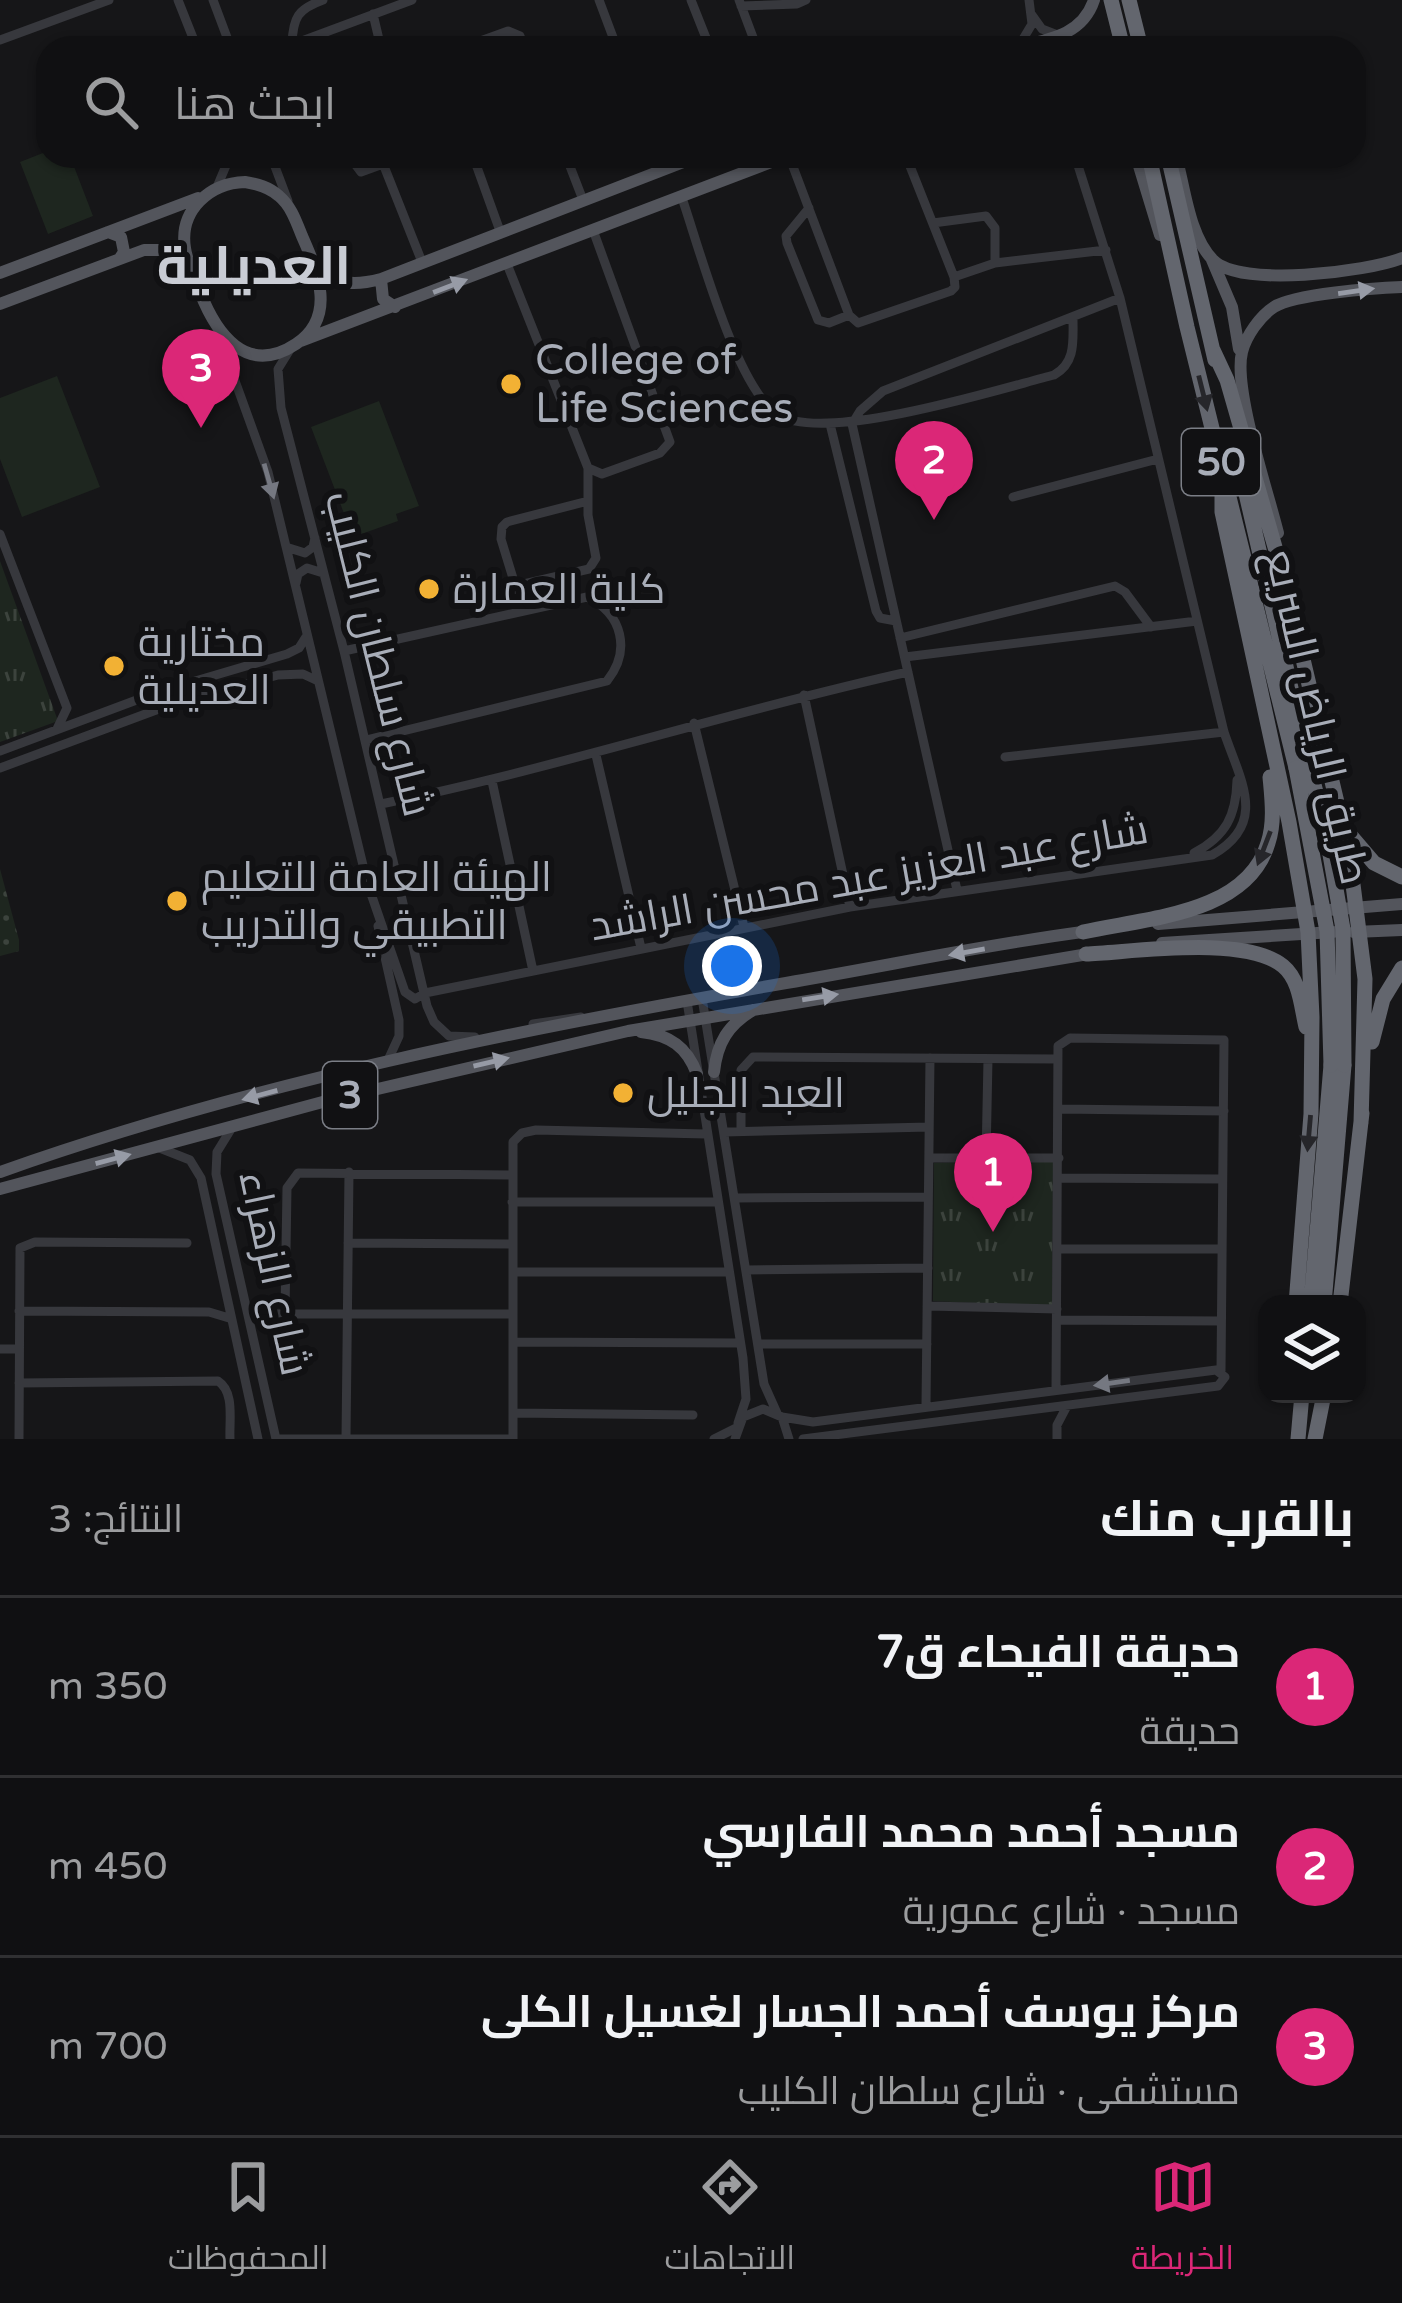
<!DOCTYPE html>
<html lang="ar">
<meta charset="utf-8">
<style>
:root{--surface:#101012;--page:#19191b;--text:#f1f3f6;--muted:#9c9d9f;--line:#303032;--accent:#db2777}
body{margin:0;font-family:"Varela Round",Cairo,sans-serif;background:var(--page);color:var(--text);direction:rtl}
.controls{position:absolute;right:36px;bottom:36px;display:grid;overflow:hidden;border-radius:24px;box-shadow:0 3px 9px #0004}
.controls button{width:108px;height:108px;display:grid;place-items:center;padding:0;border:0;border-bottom:3px solid var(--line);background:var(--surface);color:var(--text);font:60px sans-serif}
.you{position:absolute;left:732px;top:966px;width:42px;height:42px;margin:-30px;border:9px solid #fff;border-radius:50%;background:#1a73e8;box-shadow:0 0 0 18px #1a73e833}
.badge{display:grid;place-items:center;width:78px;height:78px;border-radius:50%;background:var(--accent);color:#fff;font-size:39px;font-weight:700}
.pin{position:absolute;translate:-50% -99px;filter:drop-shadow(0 3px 6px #0008)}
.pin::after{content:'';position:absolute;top:63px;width:42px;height:36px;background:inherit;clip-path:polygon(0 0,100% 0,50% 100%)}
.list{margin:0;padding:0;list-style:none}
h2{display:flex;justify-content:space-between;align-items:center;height:156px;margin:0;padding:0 48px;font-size:51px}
h2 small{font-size:39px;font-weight:400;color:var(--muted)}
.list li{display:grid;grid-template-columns:78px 1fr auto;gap:36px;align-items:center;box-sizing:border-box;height:180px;padding:0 48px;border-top:3px solid var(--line)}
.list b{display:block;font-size:45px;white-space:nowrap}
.list p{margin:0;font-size:39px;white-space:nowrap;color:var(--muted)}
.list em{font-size:39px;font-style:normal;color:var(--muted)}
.icon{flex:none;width:66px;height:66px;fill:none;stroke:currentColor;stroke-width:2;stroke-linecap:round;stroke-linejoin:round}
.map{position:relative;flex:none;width:1402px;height:1439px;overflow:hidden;direction:ltr}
.search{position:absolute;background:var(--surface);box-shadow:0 3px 9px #0004;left:36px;right:36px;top:36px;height:132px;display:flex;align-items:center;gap:30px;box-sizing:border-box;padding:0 42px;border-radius:36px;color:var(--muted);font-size:45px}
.sheet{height:696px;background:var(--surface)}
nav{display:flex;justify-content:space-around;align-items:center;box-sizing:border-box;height:168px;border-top:3px solid var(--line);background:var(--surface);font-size:33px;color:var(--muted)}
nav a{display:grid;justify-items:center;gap:6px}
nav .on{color:var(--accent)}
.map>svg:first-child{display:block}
.grass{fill:url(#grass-dots)}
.park{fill:url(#park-tufts)}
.pitch{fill:#1e261f}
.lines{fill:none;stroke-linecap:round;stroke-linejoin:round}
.minor{stroke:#37383d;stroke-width:9}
.major{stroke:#53555c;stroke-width:12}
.highway{stroke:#63666e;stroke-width:15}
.highway-bridge{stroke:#63666e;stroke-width:15}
.oneway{fill:#979ba6}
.oneway2{fill:#26262a}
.oneway3{fill:#757881}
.poi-dot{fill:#f2b134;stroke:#111113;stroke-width:4.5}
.labels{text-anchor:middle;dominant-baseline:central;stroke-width:12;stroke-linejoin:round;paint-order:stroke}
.shield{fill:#111113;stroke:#7b7e86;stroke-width:3}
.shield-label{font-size:39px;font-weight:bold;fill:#a8adb8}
.poi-label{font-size:42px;fill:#a8adb8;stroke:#111113;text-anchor:start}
.street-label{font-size:42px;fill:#a8adb8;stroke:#111113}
.district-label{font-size:54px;font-weight:bold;fill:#c9ccd4;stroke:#111113}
</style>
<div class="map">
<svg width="1402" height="1439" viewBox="0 0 1402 1439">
<defs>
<pattern id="grass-dots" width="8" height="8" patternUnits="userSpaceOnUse" patternTransform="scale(3)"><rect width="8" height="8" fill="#1e261f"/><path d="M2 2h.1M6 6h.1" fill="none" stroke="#3c433d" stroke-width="1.8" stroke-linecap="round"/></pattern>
<pattern id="park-tufts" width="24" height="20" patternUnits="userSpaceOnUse" patternTransform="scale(3)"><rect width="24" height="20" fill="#1e261f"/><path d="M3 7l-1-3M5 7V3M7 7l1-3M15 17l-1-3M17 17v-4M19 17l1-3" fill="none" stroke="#3c433d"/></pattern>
</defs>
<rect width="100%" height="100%" fill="#161618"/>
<!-- grass -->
<path class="grass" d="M0 869 19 940V951L0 956Z"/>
<!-- park -->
<path class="park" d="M0 561 58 721 0 742Z
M1053 1160 1052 1307 933 1301 934 1163Z"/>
<!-- pitch -->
<path class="pitch" d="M48 151V156H70L93 216 48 234 20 162Z
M57 376 100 487 22 517 0 459V398Z
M379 401 419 506 396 514 398 521 353 537 311 427Z"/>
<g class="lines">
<!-- minor -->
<path class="minor" d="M178 0 197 48
M213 0 231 48
M599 0 617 48
M691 0 710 48
M739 0 757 48
M741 6 797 4 806 0
M373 14 381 48
M1032 15 1042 29 1060 36
M0 40 109 0
M292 44C293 17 298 9 323 0
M1020 44 1032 24 1029 0
M283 48 412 0
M461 48 508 31 520 36 524 48
M686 48 706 40
M271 156 288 201
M349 156 361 172 383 164
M380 156 422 262
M473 156 500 231
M566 156 583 200
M658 156 663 170
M789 156 849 315
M906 156 954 277
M217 187 230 156
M682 198C699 247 736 387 777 414 822 445 999 389 1054 375 1076 363 1073 341 1073 318
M809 208 786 236 787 243 818 320 829 323 849 315
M933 223 986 216 995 228V263
M507 264 588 468V515L596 558 589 569 515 586
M954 277 995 263 1106 250
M849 315 858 323 951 291 955 287 954 277
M217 331 268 472 368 886
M291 348 278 369 281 408 344 651 427 1006 434 1022 449 1036 475 1037
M830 424 876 611 880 618 896 621
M852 424 957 890
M852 424 860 411 883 391 1120 298
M588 468 602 474 660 453 670 442 593 230
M1013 497 1158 459
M0 534 67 708 57 729
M289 548 305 553 313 547 315 538
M296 583 298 574 307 568 323 573
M523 611 501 539 502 527 507 522 588 501
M900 638 1115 586 1125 592 1151 627
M344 651 587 597C623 614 631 651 607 681L366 740
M905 657 1197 621
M804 695 850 907
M694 723 744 927
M0 751 158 692 287 654 299 648 306 637
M596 755 641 948
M1005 757 1224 732
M0 768 167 706 278 675 303 674 318 681
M492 781 533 971
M381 804C559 768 730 711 908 672
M1194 853C1226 836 1236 816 1237 780
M368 885 405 992 415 999 425 993 850 907 1212 855C1269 823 1240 780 1224 732L1120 298 1075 156
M378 926 399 1020V1036L388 1060
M702 998 764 1384 777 1413
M687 1001 743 1358 746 1399 738 1423
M533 1024 581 1017
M1059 1109 1224 1111
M233 1126 217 1152 216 1174 276 1439
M741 1131V1070L753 1057 1058 1059
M724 1132 929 1127
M157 1147 190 1160 201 1178 258 1439
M929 1158H1059
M986 1158 988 1059
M1059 1178 1222 1179
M735 1198 928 1197
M512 1202H717
M348 1243 513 1244
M1059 1249H1222
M746 1270 928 1268
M513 1272H728
M927 1306 1057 1309
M19 1311 209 1312 229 1318
M285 1313 287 1188 298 1173 512 1175
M248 1314H513
M1057 1320 1221 1321
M513 1342 740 1343
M758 1344H927
M0 1349H19
M19 1383 218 1381C235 1392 229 1420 230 1439
M1056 1390 1058 1046 1070 1038 1224 1040 1221 1371
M926 1405 930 1058
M513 1413 693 1415
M782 1417 813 1422 1216 1370 1225 1377 1218 1386 803 1439
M346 1438 349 1172
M19 1439 20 1248 35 1242 187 1243
M276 1439H513
M513 1439V1142L522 1133 536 1130 706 1134
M714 1439 736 1428
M735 1439 743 1417 763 1409 782 1417 789 1439
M1057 1439V1425L1067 1406"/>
<!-- major -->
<path class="major" d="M1012 48C1045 40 1082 37 1094 0
M1136 156 1160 235
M1176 156C1185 188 1189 236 1213 260 1240 288 1367 272 1402 258
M245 182C258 184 269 187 279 196 291 206 296 221 302 236 318 272 337 317 296 344 246 377 216 333 200 292 195 278 187 263 185 248 179 210 210 183 245 182Z
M108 232 121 237 124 252 120 258
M1212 260 1232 307 1239 349
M316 268C339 285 354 286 381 279L699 156
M0 273 198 198
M381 279 383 299 395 307
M0 304 144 250H160L189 264
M301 341 787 156
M1278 533C1268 492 1233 389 1242 352 1246 336 1260 316 1274 307 1294 294 1375 288 1402 287
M1158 924 1402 904
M1354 932 1402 930
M1162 943 1333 932
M641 1032C670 1035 687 1047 697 1074
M714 1072C717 1043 728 1025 753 1010
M0 1172C253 1082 521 1029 786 983 887 966 988 944 1090 931
M0 1189 330 1100 628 1031 1094 953"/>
<!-- highway -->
<path class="highway" d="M1111 0 1123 48
M1129 0 1141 48
M1149 156 1187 327 1296 768
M1168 156 1215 360
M1213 350 1227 380 1283 575 1349 853 1365 979 1361 1123
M1238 459 1309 766
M1222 466V512L1289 822 1308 932 1312 1017 1311 1114 1296 1304
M1350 835 1374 863 1402 877
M1083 932C1144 918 1247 915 1268 843 1275 822 1272 799 1270 777
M1086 954C1134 952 1245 935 1283 966 1300 980 1301 1006 1306 1027
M1372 1042 1383 999 1402 968
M1311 1304 1331 1065
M1324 1304 1344 1065
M1340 1304 1362 1113
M1298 1439 1302 1394
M1315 1439 1324 1394"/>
<!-- highway-bridge -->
<path class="highway-bridge" d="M1309 766 1325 826 1343 929 1344 1065
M1296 768 1327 931 1331 1065"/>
</g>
<!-- one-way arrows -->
<defs><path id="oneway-solid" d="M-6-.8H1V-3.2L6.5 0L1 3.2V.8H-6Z" transform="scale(3)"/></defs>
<g class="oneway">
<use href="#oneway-solid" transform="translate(450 286) rotate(-21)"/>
<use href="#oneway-solid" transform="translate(1356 291) rotate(-8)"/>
<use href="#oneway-solid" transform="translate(967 952) rotate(170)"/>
<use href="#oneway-solid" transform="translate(820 997) rotate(-9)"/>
<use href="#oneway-solid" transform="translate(491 1062) rotate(-13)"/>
<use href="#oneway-solid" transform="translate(260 1095) rotate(165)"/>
<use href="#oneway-solid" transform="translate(113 1159) rotate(-15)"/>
</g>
<g class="oneway2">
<use href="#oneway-solid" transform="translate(1203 393) rotate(76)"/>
<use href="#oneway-solid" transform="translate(1264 848) rotate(111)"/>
<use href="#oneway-solid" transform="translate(1309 1133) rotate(95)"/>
</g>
<g class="oneway3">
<use href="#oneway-solid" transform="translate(269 481) rotate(74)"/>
<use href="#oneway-solid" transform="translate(1112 1383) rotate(172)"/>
</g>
<!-- markers -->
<g class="poi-dot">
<circle cx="511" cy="384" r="12"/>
<circle cx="429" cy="589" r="12"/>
<circle cx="114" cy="666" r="12"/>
<circle cx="177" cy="901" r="12"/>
<circle cx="623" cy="1093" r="12"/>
</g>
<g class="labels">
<!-- shield labels -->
<g class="shield">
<rect x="1182" y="429" width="78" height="66" rx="9"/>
<rect x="323" y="1062" width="54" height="66" rx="9"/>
</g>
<g class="shield-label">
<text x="1221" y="462">50</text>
<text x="350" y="1095">3</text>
</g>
<!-- poi labels -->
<g class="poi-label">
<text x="535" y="360">College of<tspan x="535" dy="48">Life Sciences</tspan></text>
<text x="453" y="589">كلية العمارة</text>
<text x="138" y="642">مختارية<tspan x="138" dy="48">العديلية</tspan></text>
<text x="201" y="877">الهيئة العامة للتعليم<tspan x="201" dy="48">التطبيقي والتدريب</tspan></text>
<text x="647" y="1093">العبد الجليل</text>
</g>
<!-- street labels -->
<g class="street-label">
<text transform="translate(378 654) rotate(76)">شارع سلطان الكليب</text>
<text transform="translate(1317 717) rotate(77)">طريق الرياض السريع</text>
<text transform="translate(869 878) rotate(-10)">شارع عبد العزيز عبد محسن الراشد</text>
<text transform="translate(274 1273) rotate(78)">شارع الزهراء</text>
</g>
<!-- district labels -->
<g class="district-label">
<text x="254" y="266">العديلية</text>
</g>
</g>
</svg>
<div class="controls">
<button><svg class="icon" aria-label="layers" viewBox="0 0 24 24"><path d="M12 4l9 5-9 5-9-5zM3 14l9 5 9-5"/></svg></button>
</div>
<div class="you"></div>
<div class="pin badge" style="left:993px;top:1232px">1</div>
<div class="pin badge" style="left:934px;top:520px">2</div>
<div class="pin badge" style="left:201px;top:428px">3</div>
<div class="search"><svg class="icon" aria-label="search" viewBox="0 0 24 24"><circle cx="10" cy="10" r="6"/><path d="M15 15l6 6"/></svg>ابحث هنا</div>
</div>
<section class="sheet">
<h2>بالقرب منك<small>النتائج: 3</small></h2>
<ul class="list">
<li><span class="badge">1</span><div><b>حديقة الفيحاء ق7</b><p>حديقة</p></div><em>350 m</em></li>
<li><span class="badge">2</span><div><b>مسجد أحمد محمد الفارسي</b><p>مسجد · شارع عمورية</p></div><em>450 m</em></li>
<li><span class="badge">3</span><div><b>مركز يوسف أحمد الجسار لغسيل الكلى</b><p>مستشفى · شارع سلطان الكليب</p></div><em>700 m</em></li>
</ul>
</section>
<nav>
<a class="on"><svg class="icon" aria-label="map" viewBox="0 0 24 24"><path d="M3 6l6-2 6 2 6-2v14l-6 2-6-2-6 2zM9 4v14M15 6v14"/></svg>الخريطة</a>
<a><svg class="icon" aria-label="directions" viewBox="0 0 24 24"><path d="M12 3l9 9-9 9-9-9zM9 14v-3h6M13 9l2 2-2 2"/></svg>الاتجاهات</a>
<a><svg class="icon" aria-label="saved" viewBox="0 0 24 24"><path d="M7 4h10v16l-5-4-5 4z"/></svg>المحفوظات</a>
</nav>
